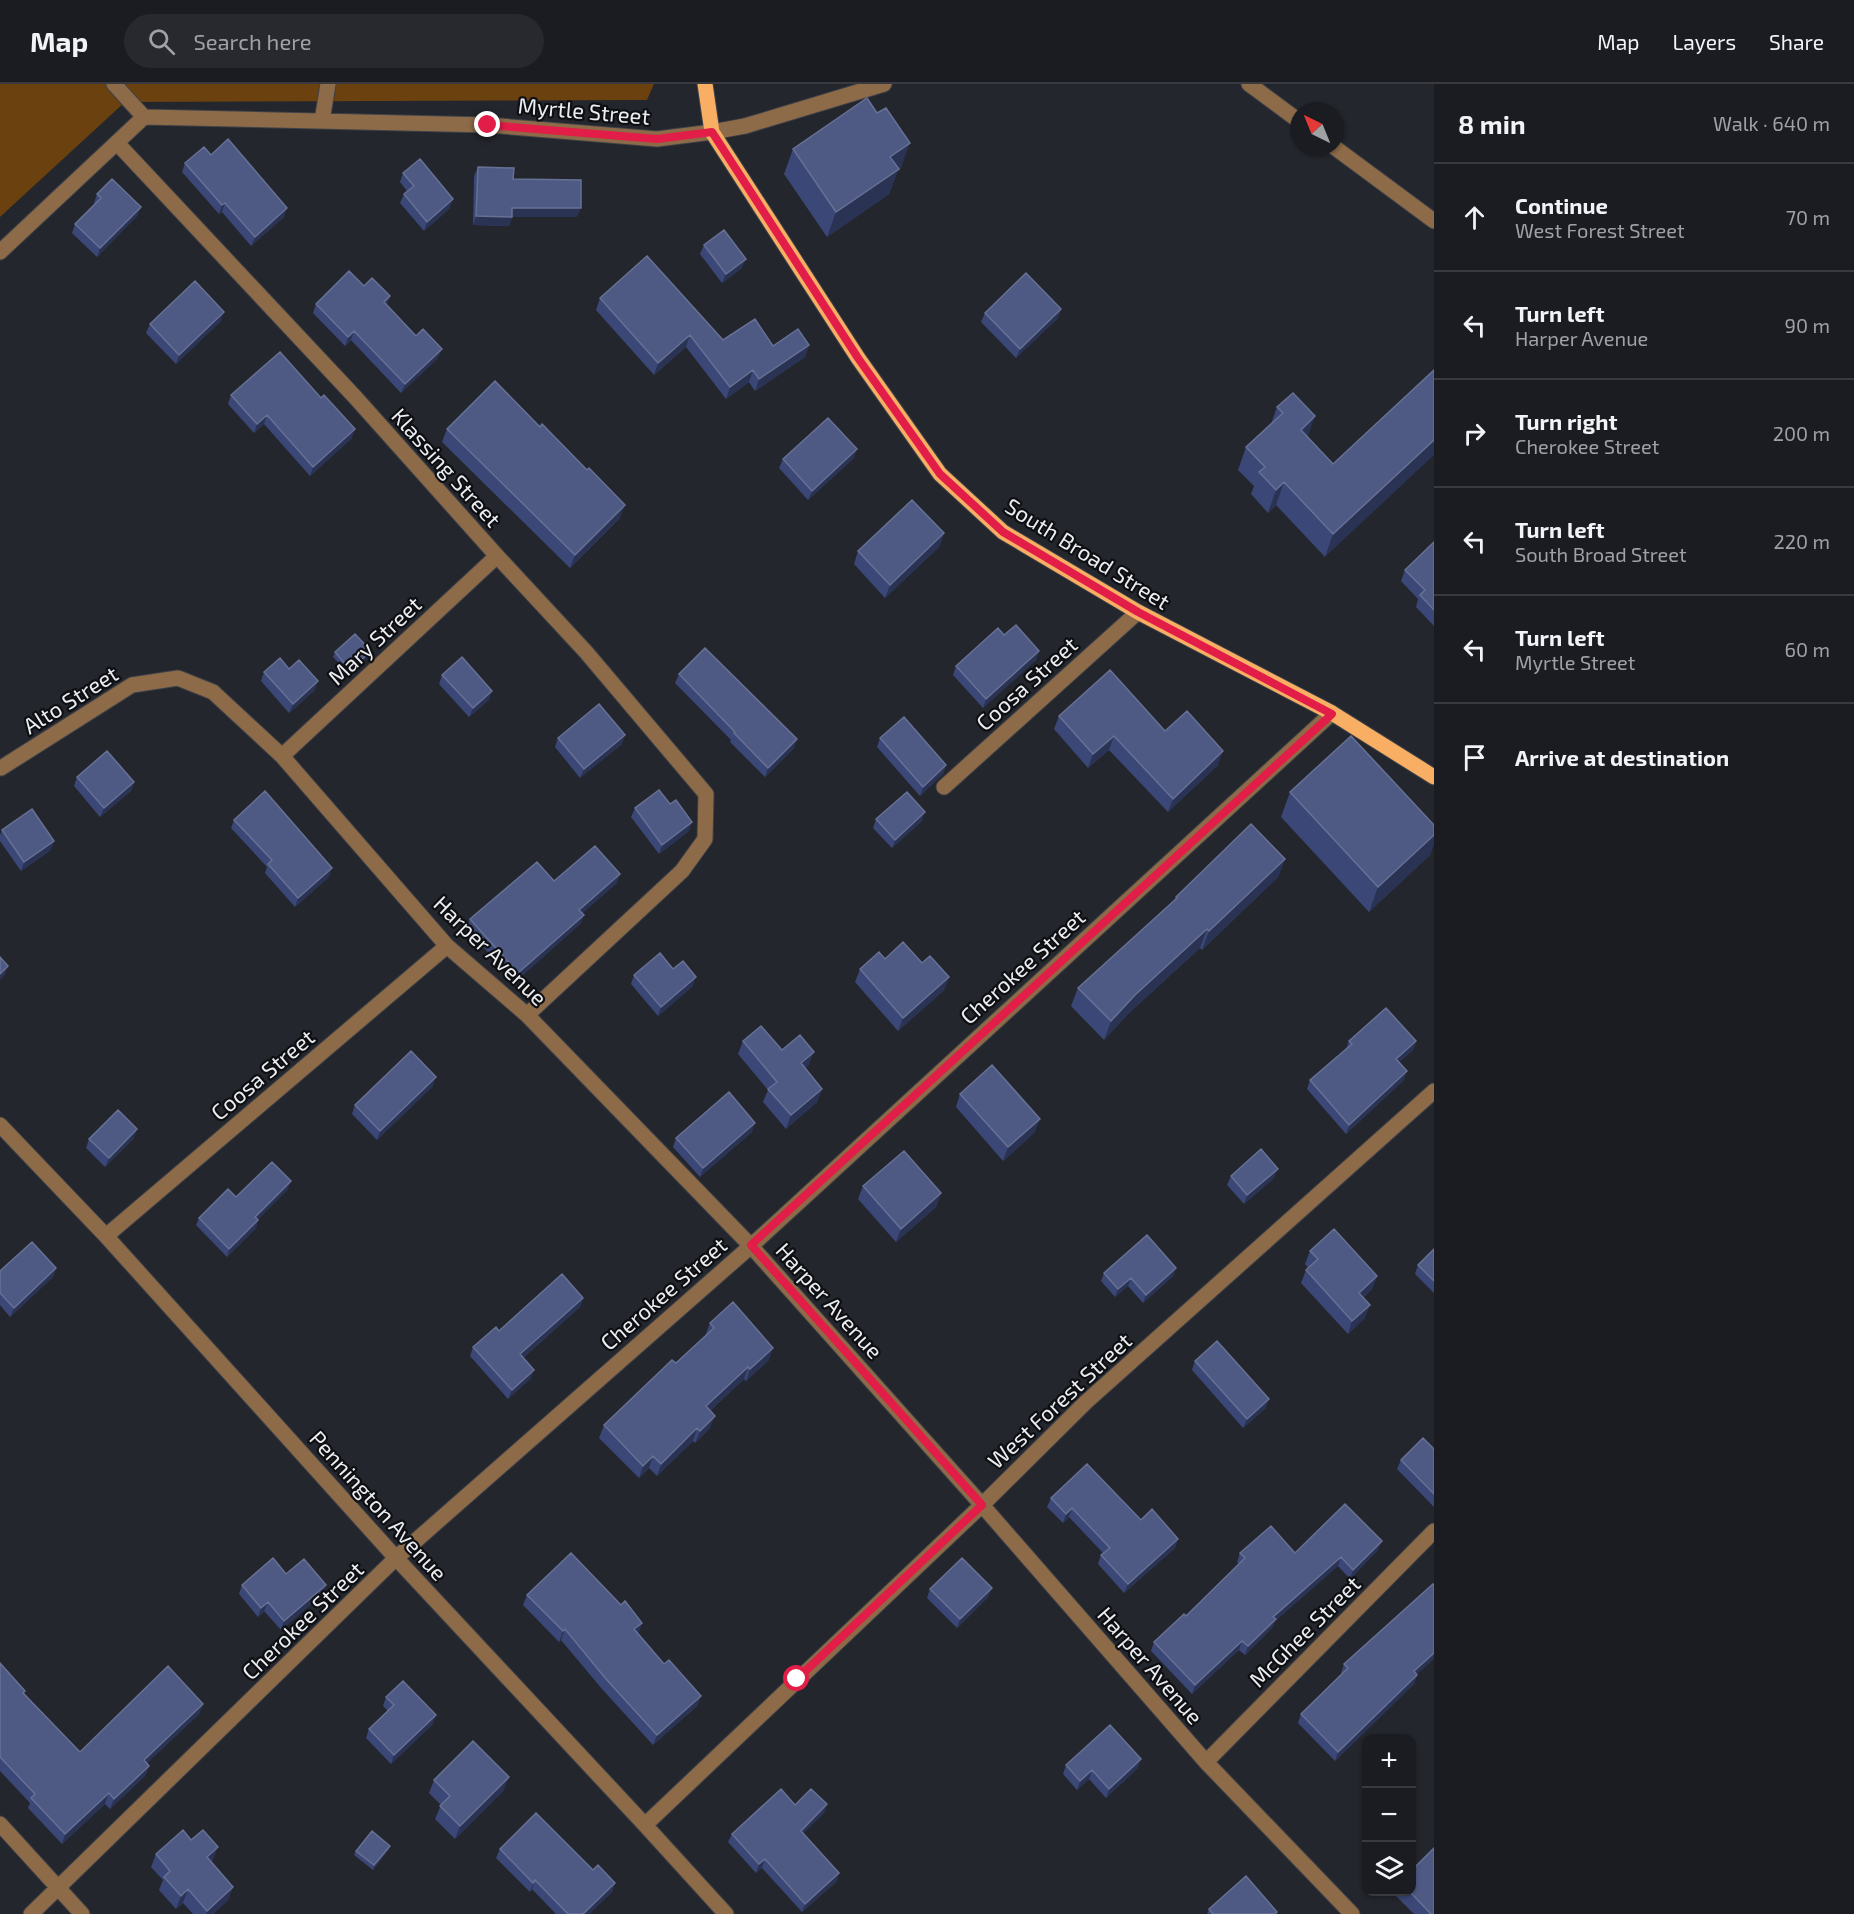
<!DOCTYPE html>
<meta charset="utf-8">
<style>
:root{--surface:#1a1c21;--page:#27292e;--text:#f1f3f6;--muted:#9fa1a5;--line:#383a3f}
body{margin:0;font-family:"Exo 2",sans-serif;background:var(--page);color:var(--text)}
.controls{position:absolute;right:18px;bottom:18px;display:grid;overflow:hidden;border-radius:12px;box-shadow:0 2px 4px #0004}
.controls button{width:54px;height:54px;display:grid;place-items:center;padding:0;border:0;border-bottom:2px solid var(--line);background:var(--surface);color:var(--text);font:30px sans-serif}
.compass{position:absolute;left:1290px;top:18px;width:54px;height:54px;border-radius:50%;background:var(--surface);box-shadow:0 2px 4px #0004;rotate:317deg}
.stop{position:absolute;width:18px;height:18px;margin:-14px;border:4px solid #e11d48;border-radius:50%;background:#fff}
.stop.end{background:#e11d48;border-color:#fff;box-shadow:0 2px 6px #0008}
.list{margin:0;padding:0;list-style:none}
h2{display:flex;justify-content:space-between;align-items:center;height:78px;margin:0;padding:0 24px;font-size:26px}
h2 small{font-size:20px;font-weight:400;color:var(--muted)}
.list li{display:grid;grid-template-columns:39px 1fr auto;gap:18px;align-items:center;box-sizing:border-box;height:108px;padding:0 24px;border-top:2px solid var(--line)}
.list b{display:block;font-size:22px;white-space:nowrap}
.list p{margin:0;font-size:20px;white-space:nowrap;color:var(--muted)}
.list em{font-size:20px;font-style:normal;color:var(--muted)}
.icon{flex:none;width:33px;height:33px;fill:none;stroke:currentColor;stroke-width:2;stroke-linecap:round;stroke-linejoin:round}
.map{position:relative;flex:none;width:1434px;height:1830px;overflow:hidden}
header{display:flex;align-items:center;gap:36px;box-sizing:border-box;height:84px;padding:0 30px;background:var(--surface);border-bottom:2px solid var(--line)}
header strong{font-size:28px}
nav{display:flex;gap:33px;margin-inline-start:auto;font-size:21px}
.search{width:420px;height:54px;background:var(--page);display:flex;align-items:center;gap:15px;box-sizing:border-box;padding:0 21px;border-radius:33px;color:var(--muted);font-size:22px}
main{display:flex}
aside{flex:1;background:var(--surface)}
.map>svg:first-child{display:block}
.green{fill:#6a410f}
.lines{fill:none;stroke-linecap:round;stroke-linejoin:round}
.minor-casing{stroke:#3f4248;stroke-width:17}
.major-casing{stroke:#3f4248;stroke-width:17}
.minor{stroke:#8e6b48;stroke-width:15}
.major{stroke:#f8af64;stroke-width:15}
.wall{fill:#3b4877}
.shaded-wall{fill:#2a3354}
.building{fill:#4e5a84;stroke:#677195;stroke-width:1.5}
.route{stroke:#e11d48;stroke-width:8}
.labels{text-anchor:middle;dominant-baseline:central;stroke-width:4.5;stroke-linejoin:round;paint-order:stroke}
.street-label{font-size:22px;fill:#ebedf1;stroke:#0e0f12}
</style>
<header>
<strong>Map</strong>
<div class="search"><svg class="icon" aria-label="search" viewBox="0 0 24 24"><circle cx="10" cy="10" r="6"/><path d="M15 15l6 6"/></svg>Search here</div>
<nav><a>Map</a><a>Layers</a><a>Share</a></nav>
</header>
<main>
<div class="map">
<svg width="1434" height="1830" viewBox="0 0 1434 1830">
<rect width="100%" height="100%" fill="#23262c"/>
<!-- green -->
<path class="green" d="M0 0H654L647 16 125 18 0 133Z"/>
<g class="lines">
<!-- minor casing -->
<g class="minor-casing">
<path id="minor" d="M114 0 144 33
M1249 0 1299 37
M322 37 328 0
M117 59 355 313 497 472 586 568 706 710 705 755 682 787 527 931
M1334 63 1434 137
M0 168 144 33 488 41 657 55 712 48 745 42 884 0
M282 672 497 472
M1 684 132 601 178 594 213 608 282 672 447 862 527 931 751 1162 982 1421 1206 1678 1352 1830
M944 703 1138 528
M0 1041 106 1152 396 1474 645 1741 726 1830
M106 1152 447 862
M1206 1678 1434 1447
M0 1740 82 1830
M645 1741 982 1421 1086 1318 1434 1007
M31 1830 396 1474 751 1162 1332 629"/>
</g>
<!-- major casing -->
<g class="major-casing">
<path id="major" d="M705 0 712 48 858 274 940 390 1003 448 1138 528 1332 629 1434 693"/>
</g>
<!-- minor -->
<use href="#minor" class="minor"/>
<!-- major -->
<use href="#major" class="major"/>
</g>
<!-- wall -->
<path class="wall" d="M877 29 901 84 898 86 889 110 827 153 784 90 793 65Z
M211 71 284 133 251 162 222 128 219 130 182 88 185 79Z
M478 83 513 95 577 133H512L509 142 473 141 474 92Z
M403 89 450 124 424 147 400 119 404 110 407 107 400 98Z
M97 110 141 123 137 132 97 173 72 149 75 140 95 120 94 119Z
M704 161 742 184 722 199 700 170Z
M364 202 387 221 438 274 401 309 351 256 345 262 313 229 316 220Z
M600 214 723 256 773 262 809 261 805 273 755 307 749 298 726 315 686 263 654 291 596 226Z
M1061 225 1058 234 1016 274 981 238 985 229Z
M221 237 176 280 146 249 150 240Z
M1434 286 1325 473 1276 421 1268 429 1251 410 1254 402 1238 386 1246 363 1271 340 1277 323 1308 353 1333 380Z
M231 311 352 354 310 392 264 340 254 349 228 320Z
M540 343 587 386 620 434 570 484 442 358 447 345Z
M854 374 808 416 779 384 783 375Z
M944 449 939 463 885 514 854 480 858 467Z
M1434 458V542L1416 523 1418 515 1401 497 1405 486Z
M1039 567 1036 576 983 624 953 591 956 582Z
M335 568 369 572 349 590 333 573Z
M289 585 315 606 289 629 261 597 264 588Z
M679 590 794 664 765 693 730 658 731 656 675 599Z
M442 591 489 616 469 633 439 600Z
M1059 632 1165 647 1218 681 1168 728 1109 666 1088 684 1054 645Z
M558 654 622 660 580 694 555 663Z
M880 654 946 681 943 690 920 712 877 663Z
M77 693 134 698 131 707 100 733 74 702Z
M1290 708 1434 741V759L1430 771 1369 828 1281 733Z
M670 720 689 747 659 770 631 733 635 724Z
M876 735 922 737 892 764 873 744Z
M234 736 329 793 295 823 265 789 267 783 231 744Z
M2 746 51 766 21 787 0 757V751Z
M1285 775 1278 793 1202 866 1200 864 1128 930 1104 956 1071 922 1078 904 1174 817 1176 813Z
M554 797 617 799 582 829 584 831 580 840 515 898 466 844 470 835Z
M885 875 922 879 949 893 944 906 898 947 855 898 860 885Z
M673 885 693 902 658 932 631 900 634 891Z
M743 957 782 966 809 981 805 984 822 1005 817 1018 786 1045 763 1018 768 1006 738 970Z
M1349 957H1416L1413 966 1399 978 1404 996 1346 1050 1307 1005 1310 996 1346 965Z
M433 1002 377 1056 352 1030 355 1021Z
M960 1010 1035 1048 1003 1077 956 1023Z
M752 1048 700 1093 673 1063 676 1054Z
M134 1054 105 1083 86 1064 89 1055Z
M1231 1092 1274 1094 1244 1120 1227 1101Z
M863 1102 941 1109 936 1123 896 1158 858 1115Z
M288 1105 258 1135 256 1144 227 1173 196 1141 199 1134 236 1113Z
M1434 1165V1209L1415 1190 1418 1181Z
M1310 1167 1377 1192 1372 1205 1363 1214 1365 1234 1348 1250 1301 1199 1306 1186 1308 1184 1305 1180Z
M56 1184 53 1193 10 1233 0 1221V1187Z
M1176 1184 1173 1192 1143 1219 1128 1202 1115 1213 1101 1197 1104 1189Z
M583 1214 580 1223 523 1274 534 1286 530 1295 508 1315 470 1272 473 1263 499 1247Z
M710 1239 769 1276 746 1297 744 1295 710 1327V1344L695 1359 693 1357 657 1392 649 1384 639 1394 599 1354 604 1341 676 1279 705 1252Z
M1195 1277 1266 1324 1243 1344 1192 1286Z
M1434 1365V1423L1397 1385 1401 1376Z
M1051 1414 1141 1436 1178 1455 1175 1464 1124 1509 1098 1480 1101 1471 1103 1469 1069 1433 1063 1439 1047 1423Z
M1378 1466 1350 1495 1338 1482 1275 1537 1272 1544 1245 1571 1239 1566 1192 1610 1151 1567 1154 1558 1186 1532 1239 1480 1237 1478 1240 1469H1295Z
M286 1490 326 1501 323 1510 281 1546 264 1527 258 1533 239 1510 242 1501Z
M992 1504 988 1513 957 1544 927 1514 930 1505Z
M527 1511 621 1521 642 1539 638 1550 664 1580 701 1612 697 1622 653 1661 602 1605 561 1556 559 1558 523 1521Z
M0 1579 25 1607 24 1609 80 1668 203 1620 199 1630 147 1679 149 1682 145 1692 110 1725 105 1720 62 1760 28 1724 30 1719 0 1687Z
M1344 1580 1417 1591 1414 1600 1335 1677 1298 1639 1301 1630 1342 1590 1341 1589Z
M386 1613 433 1640 391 1680 366 1654 369 1645 388 1627 383 1622Z
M1066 1681 1138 1684 1106 1714 1089 1695 1077 1706 1063 1690Z
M434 1696 504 1706 455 1755 435 1735 441 1721 429 1709Z
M827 1720 824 1729 803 1749 839 1789 836 1798 802 1828 762 1784 756 1789 728 1758 732 1750 795 1721Z
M191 1756 213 1776 211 1778 233 1803 228 1816 213 1830H193L183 1819 176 1825 159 1806 163 1796 151 1783 156 1770Z
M390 1762 388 1766 373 1786 354 1771 356 1767Z
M500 1765 593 1786 615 1799 612 1808 589 1830H556L532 1805 530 1808 496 1774Z
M1396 1808H1412L1434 1830H1414L1395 1811Z
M1209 1825 1276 1830H1207Z"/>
<!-- shaded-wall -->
<path class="shaded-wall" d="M910 59 901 84 898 86 889 110 827 153 836 128 890 73Z
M453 115 450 124 424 147 427 138Z
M225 119 222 128 219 130 222 121Z
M141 123 137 132 97 173 100 164Z
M287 124 284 133 251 162 255 153Z
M512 124H581L577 133H509Z
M476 132 512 133 509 142 473 141Z
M746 175 742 184 722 199 726 190Z
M390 212 387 221 384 218Z
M1061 225 1058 234 1016 274 1020 265Z
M224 228 221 237 176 280 179 271Z
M354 247 351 256 345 262 348 253Z
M690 251 686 263 654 291 658 279Z
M809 261 805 273 755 307 759 295Z
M442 265 438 274 401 309 405 300Z
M753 286 749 298 726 315 730 303Z
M267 331 264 340 254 349 257 340Z
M1315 332 1307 355 1301 346Z
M355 345 352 354 310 392 313 383Z
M1434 356V371L1325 473 1333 450Z
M857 365 854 374 808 416 812 407Z
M1284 398 1276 421 1268 429 1276 406Z
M625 421 620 434 570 484 575 471Z
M944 449 939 463 885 514 890 501Z
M371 567 369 572 349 590 350 586Z
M1039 567 1036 576 983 624 986 615Z
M318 597 315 606 289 629 293 620Z
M492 607 489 616 469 633 473 624Z
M625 651 622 660 580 694 584 685Z
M1114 652 1109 666 1088 684 1093 670Z
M797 655 794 664 765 693 768 684Z
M1223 667 1218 681 1168 728 1173 715Z
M946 681 943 690 920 712 923 703Z
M134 698 131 707 100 733 104 724Z
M925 728 922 737 892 764 895 756Z
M692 738 689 747 659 770 662 761Z
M1434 751V759L1430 771 1369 828 1378 803Z
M54 757 51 766 21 787 24 778Z
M1285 775 1278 793 1202 866 1209 847Z
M332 784 329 793 295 823 298 814Z
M620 790 617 799 576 835 579 826Z
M584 831 580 840 515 898 518 889Z
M1207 845 1200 864 1128 930 1104 956 1111 937 1135 911Z
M8 882 5 891 0 896V890Z
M696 893 693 902 658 932 661 923Z
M949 893 944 906 898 947 903 934Z
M1416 957 1413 966 1393 984 1396 975Z
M814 968 809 981 796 993 801 979Z
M1407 987 1404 996 1346 1050 1349 1041Z
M436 993 433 1002 377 1056 380 1047Z
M822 1005 817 1018 786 1045 791 1031Z
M1040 1035 1035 1048 1003 1077 1008 1063Z
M755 1039 752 1048 700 1093 703 1084Z
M137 1045 134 1054 105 1083 109 1074Z
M1278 1085 1274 1094 1244 1120 1247 1111Z
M291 1097 288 1105 253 1141 255 1133Z
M941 1109 936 1123 896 1158 901 1145Z
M258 1136 256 1144 227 1173 229 1165Z
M56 1184 53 1193 10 1233 14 1224Z
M1176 1184 1173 1192 1143 1219 1146 1211Z
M1377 1192 1372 1205 1354 1222 1359 1209Z
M1131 1194 1128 1202 1115 1213 1118 1205Z
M583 1214 580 1223 517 1279 520 1270Z
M1370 1221 1365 1234 1348 1250 1352 1237Z
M773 1264 769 1276 746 1297 750 1285Z
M748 1283 744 1295 701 1335 706 1322Z
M534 1286 530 1295 508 1315 512 1306Z
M1269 1315 1266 1324 1243 1344 1247 1335Z
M715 1332 710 1344 695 1359 700 1347Z
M697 1344 693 1357 657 1392 661 1380Z
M653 1372 649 1384 639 1394 643 1382Z
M1072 1424 1069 1433 1063 1439 1066 1430Z
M1178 1455 1175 1464 1124 1509 1128 1500Z
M1382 1457 1378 1466 1350 1495 1353 1486Z
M1341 1473 1338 1482 1275 1537 1272 1544 1245 1571 1248 1562 1273 1533Z
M326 1501 323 1510 281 1546 284 1537Z
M992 1504 988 1513 957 1544 960 1535Z
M268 1518 264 1527 258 1533 261 1524Z
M642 1539 638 1549 630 1556 634 1545Z
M565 1545 561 1556 559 1558 563 1547Z
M1242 1557 1239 1566 1192 1610 1195 1601Z
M1434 1569V1575L1411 1596 1414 1587Z
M1417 1591 1414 1600 1335 1677 1338 1668Z
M701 1612 697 1622 653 1661 657 1651Z
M203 1620 199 1630 140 1686 144 1676Z
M436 1631 433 1640 391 1680 394 1671Z
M1141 1675 1138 1684 1106 1714 1109 1705Z
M149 1682 145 1692 110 1725 114 1715Z
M1092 1686 1089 1695 1077 1706 1080 1697Z
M509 1693 504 1706 455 1755 460 1742Z
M109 1709 105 1720 62 1760 65 1750Z
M827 1720 824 1729 798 1755 801 1747Z
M390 1762 388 1766 373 1786 374 1781Z
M218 1763 213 1776 202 1787 207 1773Z
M765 1775 762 1784 756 1789 759 1780Z
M839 1789 836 1798 802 1828 805 1820Z
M535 1796 532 1805 530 1808 533 1799Z
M615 1799 612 1808 589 1830H583Z
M233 1803 228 1816 213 1830H206L207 1827Z
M188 1805 183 1819 176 1825 181 1812Z"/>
<!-- building -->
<path class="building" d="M867 14 877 29 886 24 910 59 890 73 899 85 836 128 793 65Z
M228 55 287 124 255 153 225 119 222 121 185 79 204 63 211 71Z
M420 75 453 115 427 138 404 110 414 102 403 89Z
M478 83 514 84 513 95 581 96V124H512V133L476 132Z
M112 95 141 123 100 164 75 140 101 114 97 110Z
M724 146 746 175 726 190 704 161Z
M647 172 723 256 755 235 773 262 798 245 809 261 759 295 753 286 730 303 690 251 658 279 600 214Z
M349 187 364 202 372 194 390 212 384 218 416 252 423 245 442 265 405 300 354 247 348 253 316 220Z
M1026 189 1061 225 1020 265 985 229Z
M195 197 224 228 179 271 150 240Z
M280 268 321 314 324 311 355 345 313 383 267 331 257 340 231 311Z
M1434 286V356L1333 450 1284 398 1276 406 1259 388 1265 383 1246 363 1283 329 1277 323 1293 309 1315 332 1301 346 1333 380Z
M495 297 540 343 542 340 587 386 589 384 625 421 575 471 447 345Z
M828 334 857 365 812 407 783 375Z
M912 416 944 449 890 501 858 467Z
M1434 458V526L1420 511 1425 506 1405 486Z
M1016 541 1039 567 986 615 956 582 998 544 1004 551Z
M355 550 371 567 350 586 335 568Z
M705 564 797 655 768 684 734 649 735 648 679 590Z
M462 573 492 607 473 624 442 591Z
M280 574 289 585 299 576 318 597 293 620 264 588Z
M1110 586 1165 647 1187 627 1223 667 1173 715 1114 652 1093 670 1059 632Z
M599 620 625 651 584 685 558 654Z
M904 633 946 681 923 703 880 654Z
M1351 652 1434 741V751L1378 803 1290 708Z
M107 667 134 698 104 724 77 693Z
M659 706 670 720 676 716 692 738 662 761 635 724Z
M265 707 332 784 298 814 268 780 272 776 234 736Z
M907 708 925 728 895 756 876 735Z
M32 725 54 757 24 778 2 746Z
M1251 740 1285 775 1209 847 1207 845 1135 911 1111 937 1078 904 1177 814 1176 813Z
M595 762 620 790 579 826 584 831 518 889 470 835 537 778 554 797Z
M903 858 922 879 930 872 949 893 903 934 860 885 879 868 885 875Z
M660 869 673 885 683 877 696 893 661 923 634 891Z
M0 873 8 882 0 890Z
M1386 924 1416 957 1396 975 1407 987 1349 1041 1310 996 1352 960 1349 957Z
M761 942 782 966 800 951 814 968 801 979 822 1005 791 1031 768 1005 777 998 743 957Z
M411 967 436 993 380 1047 355 1021Z
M992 981 1040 1035 1008 1063 960 1010Z
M729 1008 755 1039 703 1084 676 1054Z
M118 1026 137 1045 109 1074 89 1055Z
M1261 1065 1278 1085 1247 1111 1231 1092Z
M904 1067 941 1109 901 1145 863 1102Z
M272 1078 291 1097 255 1133 258 1136 229 1165 199 1134 228 1105 236 1113Z
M1334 1145 1377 1192 1359 1209 1370 1221 1352 1237 1306 1186 1318 1175 1310 1167Z
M1147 1151 1176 1184 1146 1211 1131 1194 1118 1205 1104 1189Z
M32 1158 56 1184 14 1224 0 1209V1187Z
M1434 1165V1197L1418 1181Z
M562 1190 583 1214 520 1270 534 1286 512 1306 473 1263 496 1243 499 1247Z
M733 1218 773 1264 750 1285 748 1283 706 1322 715 1332 700 1347 697 1344 661 1380 653 1372 643 1382 604 1341 672 1276 676 1279 714 1244 710 1239Z
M1217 1257 1269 1315 1247 1335 1195 1277Z
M1423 1354 1434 1365V1410L1401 1376Z
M1087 1380 1141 1436 1152 1425 1178 1455 1128 1500 1101 1471 1110 1464 1072 1424 1066 1430 1051 1414Z
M1345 1420 1382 1457 1353 1486 1341 1473 1273 1533 1276 1535 1248 1562 1242 1557 1195 1601 1154 1558 1184 1530 1186 1532 1245 1474 1240 1469 1271 1442 1295 1469Z
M571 1469 621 1521 625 1517 642 1539 634 1545 664 1580 669 1576 701 1612 657 1651 606 1595 565 1545 563 1547 527 1511Z
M273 1474 286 1490 304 1475 326 1501 284 1537 268 1518 261 1524 242 1501Z
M962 1474 992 1504 960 1535 930 1505Z
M1433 1500 1434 1502V1569L1414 1587 1417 1591 1338 1668 1301 1630 1348 1584 1344 1580Z
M0 1579 25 1607 23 1609 80 1668 168 1582 203 1620 144 1676 149 1682 114 1715 109 1709 65 1750 31 1714 35 1710 0 1673Z
M403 1597 436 1631 394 1671 369 1645 394 1621 386 1613Z
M1110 1641 1141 1675 1109 1705 1092 1686 1080 1697 1066 1681Z
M473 1657 509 1693 460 1742 440 1722 450 1712 434 1696Z
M781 1705 795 1721 811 1705 827 1720 801 1747 839 1789 805 1820 765 1775 759 1780 732 1750Z
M536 1729 593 1786 598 1781 615 1799 583 1830H568L535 1796 533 1799 500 1765Z
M183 1746 191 1756 203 1746 218 1763 207 1773 233 1803 207 1827 188 1805 181 1812 164 1793 170 1787 156 1770Z
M372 1747 390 1762 374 1781 356 1767Z
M1434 1764V1830H1431L1410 1808H1412V1786Z
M1246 1792 1277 1828 1275 1830H1213L1209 1825Z"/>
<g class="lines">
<!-- route -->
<path class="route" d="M488 41 657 55 712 48 858 274 940 390 1003 448 1138 528 1332 630 751 1161 982 1421 797 1595"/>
</g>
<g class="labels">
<!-- street labels -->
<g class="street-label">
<text transform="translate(584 26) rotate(5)">Myrtle Street</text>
<text transform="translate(447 383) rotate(48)">Klassing Street</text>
<text transform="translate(1088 469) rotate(32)">South Broad Street</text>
<text transform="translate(374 556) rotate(-43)">Mary Street</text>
<text transform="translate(1026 599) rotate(-42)">Coosa Street</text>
<text transform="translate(70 615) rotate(-32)">Alto Street</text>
<text transform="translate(491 866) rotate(44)">Harper Avenue</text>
<text transform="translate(1022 882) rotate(-42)">Cherokee Street</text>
<text transform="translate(262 990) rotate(-40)">Coosa Street</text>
<text transform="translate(663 1209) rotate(-41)">Cherokee Street</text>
<text transform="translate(830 1216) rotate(48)">Harper Avenue</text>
<text transform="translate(1059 1316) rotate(-43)">West Forest Street</text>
<text transform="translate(379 1421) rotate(48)">Pennington Avenue</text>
<text transform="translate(302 1536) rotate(-44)">Cherokee Street</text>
<text transform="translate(1304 1547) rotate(-45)">McGhee Street</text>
<text transform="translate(1151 1581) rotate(49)">Harper Avenue</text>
</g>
</g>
</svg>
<div class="controls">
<button>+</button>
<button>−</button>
<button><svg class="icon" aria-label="layers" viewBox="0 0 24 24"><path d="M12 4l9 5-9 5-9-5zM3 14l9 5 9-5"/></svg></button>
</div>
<svg class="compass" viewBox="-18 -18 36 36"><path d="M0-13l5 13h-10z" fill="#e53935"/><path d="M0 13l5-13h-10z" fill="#9fa1a5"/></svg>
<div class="stop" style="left:797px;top:1595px"></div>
<div class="stop end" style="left:488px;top:41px"></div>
</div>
<aside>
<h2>8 min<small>Walk · 640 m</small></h2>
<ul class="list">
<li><svg class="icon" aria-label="ahead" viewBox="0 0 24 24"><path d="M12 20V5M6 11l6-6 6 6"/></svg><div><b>Continue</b><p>West Forest Street</p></div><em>70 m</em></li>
<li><svg class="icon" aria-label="left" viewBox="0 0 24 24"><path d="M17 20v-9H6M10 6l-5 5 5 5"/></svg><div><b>Turn left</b><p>Harper Avenue</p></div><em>90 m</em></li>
<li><svg class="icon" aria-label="right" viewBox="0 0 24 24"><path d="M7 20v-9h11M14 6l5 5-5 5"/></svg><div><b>Turn right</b><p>Cherokee Street</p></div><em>200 m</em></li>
<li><svg class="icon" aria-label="left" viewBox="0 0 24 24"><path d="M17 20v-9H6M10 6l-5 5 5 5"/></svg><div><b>Turn left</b><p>South Broad Street</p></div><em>220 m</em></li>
<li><svg class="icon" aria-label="left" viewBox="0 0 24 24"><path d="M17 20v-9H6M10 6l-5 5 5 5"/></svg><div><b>Turn left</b><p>Myrtle Street</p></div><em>60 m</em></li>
<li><svg class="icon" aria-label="arrive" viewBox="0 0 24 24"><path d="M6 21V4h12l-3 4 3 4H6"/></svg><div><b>Arrive at destination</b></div></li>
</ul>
</aside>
</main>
